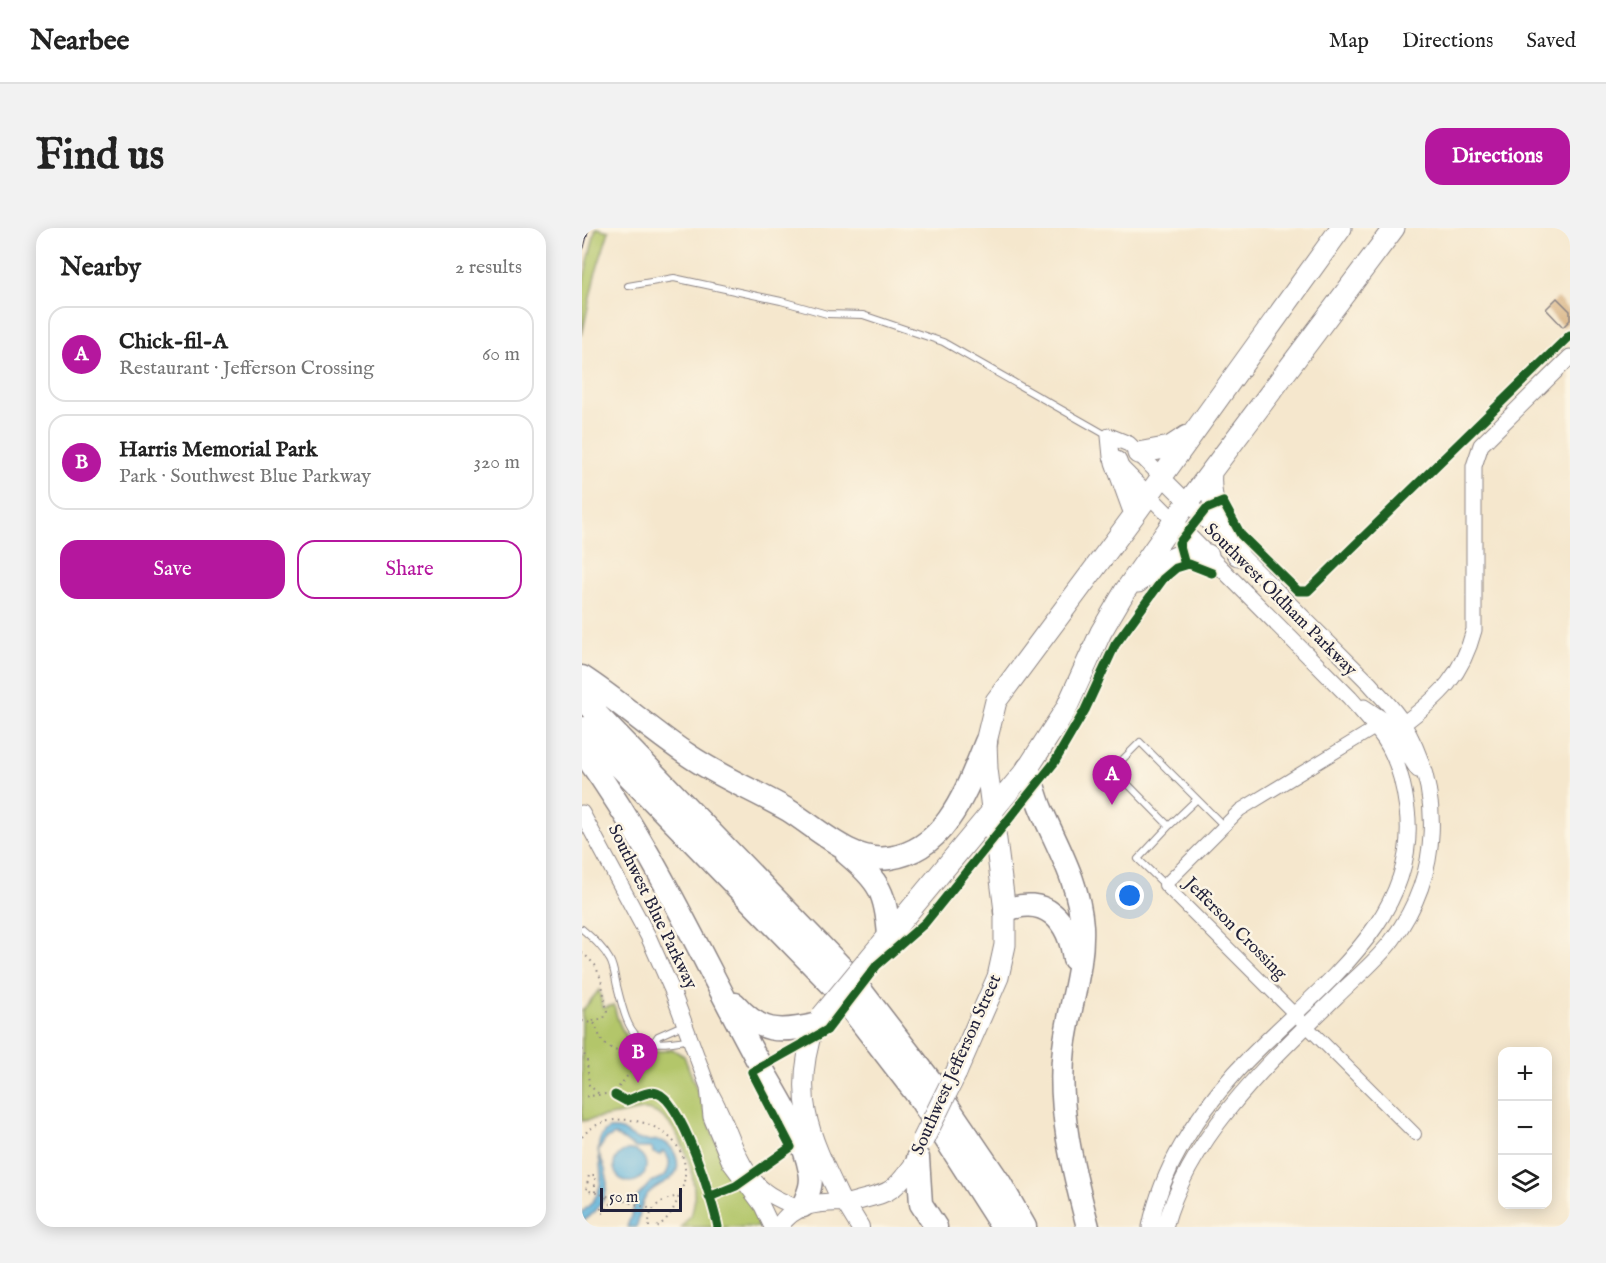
<!DOCTYPE html>
<meta charset="utf-8">
<style>
:root{--surface:#fff;--page:#f2f2f2;--text:#222;--muted:#767676;--line:#e0e0e0;--accent:#b5179e}
body{margin:0;font-family:"IM FELL English",serif;background:var(--page);color:var(--text)}
.controls{position:absolute;right:18px;bottom:18px;display:grid;overflow:hidden;border-radius:12px;box-shadow:0 3px 15px #0003}
.controls button{width:54px;height:54px;display:grid;place-items:center;padding:0;border:0;border-bottom:2px solid var(--line);background:var(--surface);color:var(--text);font:30px sans-serif}
.scale{position:absolute;left:18px;bottom:15px;width:82px;box-sizing:border-box;padding-left:6px;border:3px solid #22223b;border-top:0;font-size:16px;line-height:21px;white-space:nowrap;color:#22223b;-webkit-text-stroke:4px #fcf5e5;paint-order:stroke}
.you{position:absolute;left:548px;top:668px;width:21px;height:21px;margin:-15px;border:4px solid #fff;border-radius:50%;background:#1a73e8;box-shadow:0 0 0 9px #1a73e833}
.badge{display:grid;place-items:center;width:39px;height:39px;border-radius:50%;background:var(--accent);color:#fff;font-size:20px;font-weight:700}
.pin{position:absolute;translate:-50% -50px;filter:drop-shadow(0 2px 3px #0008)}
.pin::after{content:'';position:absolute;top:32px;width:21px;height:18px;background:inherit;clip-path:polygon(0 0,100% 0,50% 100%)}
.list{margin:0;padding:0;list-style:none}
h2{display:flex;justify-content:space-between;align-items:center;height:78px;margin:0;padding:0 24px;font-size:26px}
h2 small{font-size:20px;font-weight:400;color:var(--muted)}
.list li{display:grid;grid-template-columns:39px 1fr auto;gap:18px;align-items:center;box-sizing:border-box;height:96px;margin:0 12px 12px;padding:0 12px;border:2px solid var(--line);border-radius:18px}
.list b{display:block;font-size:22px;white-space:nowrap}
.list p{margin:0;font-size:20px;white-space:nowrap;color:var(--muted)}
.list em{font-size:20px;font-style:normal;color:var(--muted)}
.actions{display:flex;gap:12px;padding:18px 24px}
.actions a{flex:1;padding:14px 0;border:2px solid var(--accent);border-radius:18px;text-align:center;font-size:21px;color:var(--accent)}
.actions .main{background:var(--accent);color:#fff}
.icon{flex:none;width:33px;height:33px;fill:none;stroke:currentColor;stroke-width:2;stroke-linecap:round;stroke-linejoin:round}
.map{position:relative;flex:none;width:988px;height:999px;overflow:hidden;border-radius:18px}
header{display:flex;align-items:center;gap:36px;box-sizing:border-box;height:84px;padding:0 30px;background:var(--surface);border-bottom:2px solid var(--line)}
header strong{font-size:28px}
nav{display:flex;gap:33px;margin-inline-start:auto;font-size:21px}
.intro{display:flex;align-items:center;justify-content:space-between;box-sizing:border-box;height:144px;padding:0 36px}
h1{margin:0;font-size:42px}
.button{padding:15px 27px;border-radius:18px;background:var(--accent);color:#fff;font-size:21px;font-weight:700}
main{display:flex;gap:36px;padding:0 36px}
aside{flex:1;background:var(--surface);border-radius:18px;box-shadow:0 3px 15px #0003}
.map>svg:first-child{display:block}
.green{fill:#b3c66a;stroke:#6a7452;stroke-width:1.5}
.water{fill:#5fb2da;stroke:#406a8a;stroke-width:1.5}
.building{fill:#d5ad7c}
.lines{fill:none;stroke-linecap:round;stroke-linejoin:round}
.service-casing{stroke:#8c8484;stroke-width:8}
.minor-casing{stroke:#8c8484;stroke-width:14}
.tertiary-casing{stroke:#8c8484;stroke-width:17}
.secondary-casing{stroke:#8c8484;stroke-width:20}
.trunk-casing{stroke:#8c8484;stroke-width:23}
.motorway-casing{stroke:#8c8484;stroke-width:25}
.path{stroke:#8c8484;stroke-width:2;stroke-dasharray:1.5 4.5;stroke-linecap:butt}
.service{stroke:#fff;stroke-width:6}
.minor{stroke:#fff;stroke-width:12}
.tertiary{stroke:#fff;stroke-width:15}
.secondary{stroke:#fff;stroke-width:18}
.trunk{stroke:#fff;stroke-width:21}
.motorway{stroke:#fff;stroke-width:22}
.rail-casing{stroke:#22223b;stroke-width:5}
.rail{stroke:#fcf5e5;stroke-width:3;stroke-dasharray:9;stroke-linecap:butt}
.trunk-bridge-casing{stroke:#8c8484;stroke-width:23;stroke-linecap:butt}
.trunk-bridge{stroke:#fff;stroke-width:21}
.cycleway-casing{stroke:#fcf5e5;stroke-width:13}
.cycleway{stroke:#1b5e20;stroke-width:9}
.labels{text-anchor:middle;dominant-baseline:central;stroke-width:5;stroke-linejoin:round;paint-order:stroke}
.street-label{font-size:18px;fill:#22223b;stroke:#fcf5e5}
</style>
<header>
<strong>Nearbee</strong>
<nav><a>Map</a><a>Directions</a><a>Saved</a></nav>
</header>
<div class="intro"><h1>Find us</h1><a class="button">Directions</a></div>
<main>
<aside>
<h2>Nearby<small>2 results</small></h2>
<ul class="list">
<li><span class="badge">A</span><div><b>Chick-fil-A</b><p>Restaurant · Jefferson Crossing</p></div><em>60 m</em></li>
<li><span class="badge">B</span><div><b>Harris Memorial Park</b><p>Park · Southwest Blue Parkway</p></div><em>320 m</em></li>
</ul>
<div class="actions"><a class="main">Save</a><a>Share</a></div>
</aside>
<div class="map">
<svg width="988" height="999" viewBox="0 0 988 999">
<rect width="100%" height="100%" fill="#fcf5e5"/>
<filter id="ink" filterUnits="userSpaceOnUse"><feTurbulence type="fractalNoise" baseFrequency=".0167" numOctaves="2"/><feDisplacementMap in="SourceGraphic" scale="12" xChannelSelector="R" yChannelSelector="G"/><feConvolveMatrix kernelMatrix="1 2 1 2 8 2 1 2 1" color-interpolation-filters="sRGB"/></filter>
<filter id="wash" filterUnits="userSpaceOnUse"><feTurbulence type="fractalNoise" baseFrequency=".008" numOctaves="4" result="noise"/><feDisplacementMap in="SourceGraphic" scale="24" xChannelSelector="R" yChannelSelector="G"/><feGaussianBlur stdDeviation="1.35" result="paint"/><feColorMatrix in="noise" values="0 0 0 0 0 0 0 0 0 0 0 0 0 0 0 0 0 1.4 0 .05"/><feComposite in="paint" operator="in"/></filter>
<g filter="url(#wash)">
<rect width="100%" height="100%" fill="#f5e7cd"/>
<!-- green -->
<path class="green" d="M14 0 27 3 13 47 0 107V58Z
M17 762 21 780 32 777C38 808 55 831 90 821L102 828 143 937 168 970 182 999H99C103 994 108 989 110 984 120 955 96 880 61 882L0 893V783Z"/>
<!-- water -->
<path class="water" d="M26 901C46 899 44 909 59 912 67 914 75 911 82 914 88 917 92 923 94 928 103 954 74 953 64 968 57 978 59 989 54 999H45L56 968 69 954 83 948C88 939 90 931 81 923L78 927 71 925 70 920H54L33 907 24 911 16 923C18 930 21 935 23 941 30 964 19 982 0 994V984C40 953 0 920 26 901Z
M32 938a16 16 0 1 1 32 0a16 16 0 1 1-32 0Z"/>
<g id="blocks">
<!-- building -->
<path class="building" d="M975 70 988 83V92L981 99 964 81Z"/>
</g>
</g>
<g filter="url(#ink)">
<use href="#blocks" fill-opacity="0" stroke="#8c8484" stroke-width="1.5"/>
<g class="lines">
<!-- service casing -->
<g class="service-casing">
<path id="service" d="M46 58 92 50 199 73 245 86 281 87 361 114 526 208
M615 571 587 598 531 541 558 514 642 598
M583 657 556 631 587 598
M0 701C10 710 21 719 28 732 32 739 33 750 35 758 48 811 53 822 108 811
M72 814 76 808 103 796"/>
</g>
<!-- minor casing -->
<g class="minor-casing">
<path id="minor" d="M793 500 658 582 583 657 833 906"/>
</g>
<!-- tertiary casing -->
<g class="tertiary-casing">
<path id="tertiary" d="M782 479 803 493 821 496C858 468 880 448 892 402V238L899 217 988 129
M796 500C816 503 825 527 836 542
M0 585 66 708 90 762 126 859 129 889 148 935 180 978 190 999
M127 862C147 893 154 940 183 963 193 971 205 975 216 980
M568 999C580 940 613 890 653 845 721 769 840 698 825 581 822 558 816 532 803 512 793 497 780 484 768 470L529 229 527 208 547 216 788 456C798 468 812 480 820 494 862 562 859 646 811 711 795 733 773 750 754 769 688 833 607 908 583 999"/>
</g>
<!-- secondary casing -->
<g class="secondary-casing">
<path id="secondary" d="M233 797C208 870 229 909 260 974
M264 976C308 963 308 970 336 930
M197 999C212 975 234 975 260 974L264 976 278 999"/>
</g>
<!-- trunk casing -->
<g class="trunk-casing">
<path id="trunk" d="M556 225 588 219 605 208
M534 234 553 286
M629 244C626 276 640 299 656 327
M556 354C576 338 600 319 626 327
M299 717 446 540 484 481 519 404 543 363 592 293 812 0
M374 845 416 749 423 717V683L405 541 404 514 414 473 553 286 759 0"/>
</g>
<!-- motorway casing -->
<g class="motorway-casing">
<path id="motorway" d="M0 449C37 473 70 503 106 527 138 549 173 563 206 582 235 600 270 635 307 630 365 622 385 560 404 514
M0 471 267 747 348 852 418 955 443 999
M0 500 252 759 336 868 420 999
M0 523C69 617 116 722 171 824 190 861 220 901 228 943 231 956 226 966 221 978
M446 540C451 555 454 570 460 583 477 622 497 655 500 698 502 740 487 779 482 820 475 879 491 942 506 999
M265 626C298 654 304 665 307 708
M423 683C463 665 487 693 492 731
M153 776C178 805 197 805 233 797
M336 930 339 976 354 999"/>
</g>
<!-- path -->
<path class="path" d="M0 724 13 737 19 751 25 784 22 790 10 793
M0 793 13 796C23 825 25 815 47 830L50 842 32 865 0 869
M0 821 5 833 7 857 17 866
M0 909C31 869 126 902 98 966 92 980 89 989 75 999
M13 964V947H7L4 962 70 981
M24 969 18 983 21 985 34 970
M67 999C66 978 79 972 97 968"/>
<!-- service -->
<use href="#service" class="service"/>
<!-- minor -->
<use href="#minor" class="minor"/>
<!-- tertiary -->
<use href="#tertiary" class="tertiary"/>
<!-- secondary -->
<use href="#secondary" class="secondary"/>
<!-- trunk -->
<use href="#trunk" class="trunk"/>
<!-- motorway -->
<use href="#motorway" class="motorway"/>
<!-- rail casing -->
<g class="rail-casing">
<path id="rail" d="M0 19 5 0"/>
</g>
<!-- rail -->
<use href="#rail" class="rail"/>
<!-- trunk-bridge casing -->
<g class="trunk-bridge-casing">
<path id="trunk-bridge" d="M240 788 297 719
M341 912 374 845"/>
</g>
<!-- trunk-bridge -->
<use href="#trunk-bridge" class="trunk-bridge"/>
<!-- cycleway casing -->
<g class="cycleway-casing">
<path id="cycleway" d="M603 337 597 315 624 281 641 274 659 307 716 363H726L988 107
M33 867 44 873C53 870 66 862 75 865 100 873 131 974 136 999
M127 969 154 958 209 919 170 844 245 802 295 737 343 695 472 535 503 482 533 417 581 351 594 340 607 336 630 345"/>
</g>
<!-- cycleway -->
<use href="#cycleway" class="cycleway"/>
</g>
</g>
<g class="labels">
<!-- street labels -->
<g class="street-label">
<text transform="translate(698 372) rotate(45)">Southwest Oldham Parkway</text>
<text transform="translate(70 679) rotate(64)">Southwest Blue Parkway</text>
<text transform="translate(653 701) rotate(45)">Jefferson Crossing</text>
<text transform="translate(375 837) rotate(-66)">Southwest Jefferson Street</text>
</g>
</g>
</svg>
<div class="controls">
<button>+</button>
<button>−</button>
<button><svg class="icon" aria-label="layers" viewBox="0 0 24 24"><path d="M12 4l9 5-9 5-9-5zM3 14l9 5 9-5"/></svg></button>
</div>
<div class="scale">50 m</div>
<div class="you"></div>
<div class="pin badge" style="left:530px;top:577px">A</div>
<div class="pin badge" style="left:56px;top:855px">B</div>
</div>
</main>
